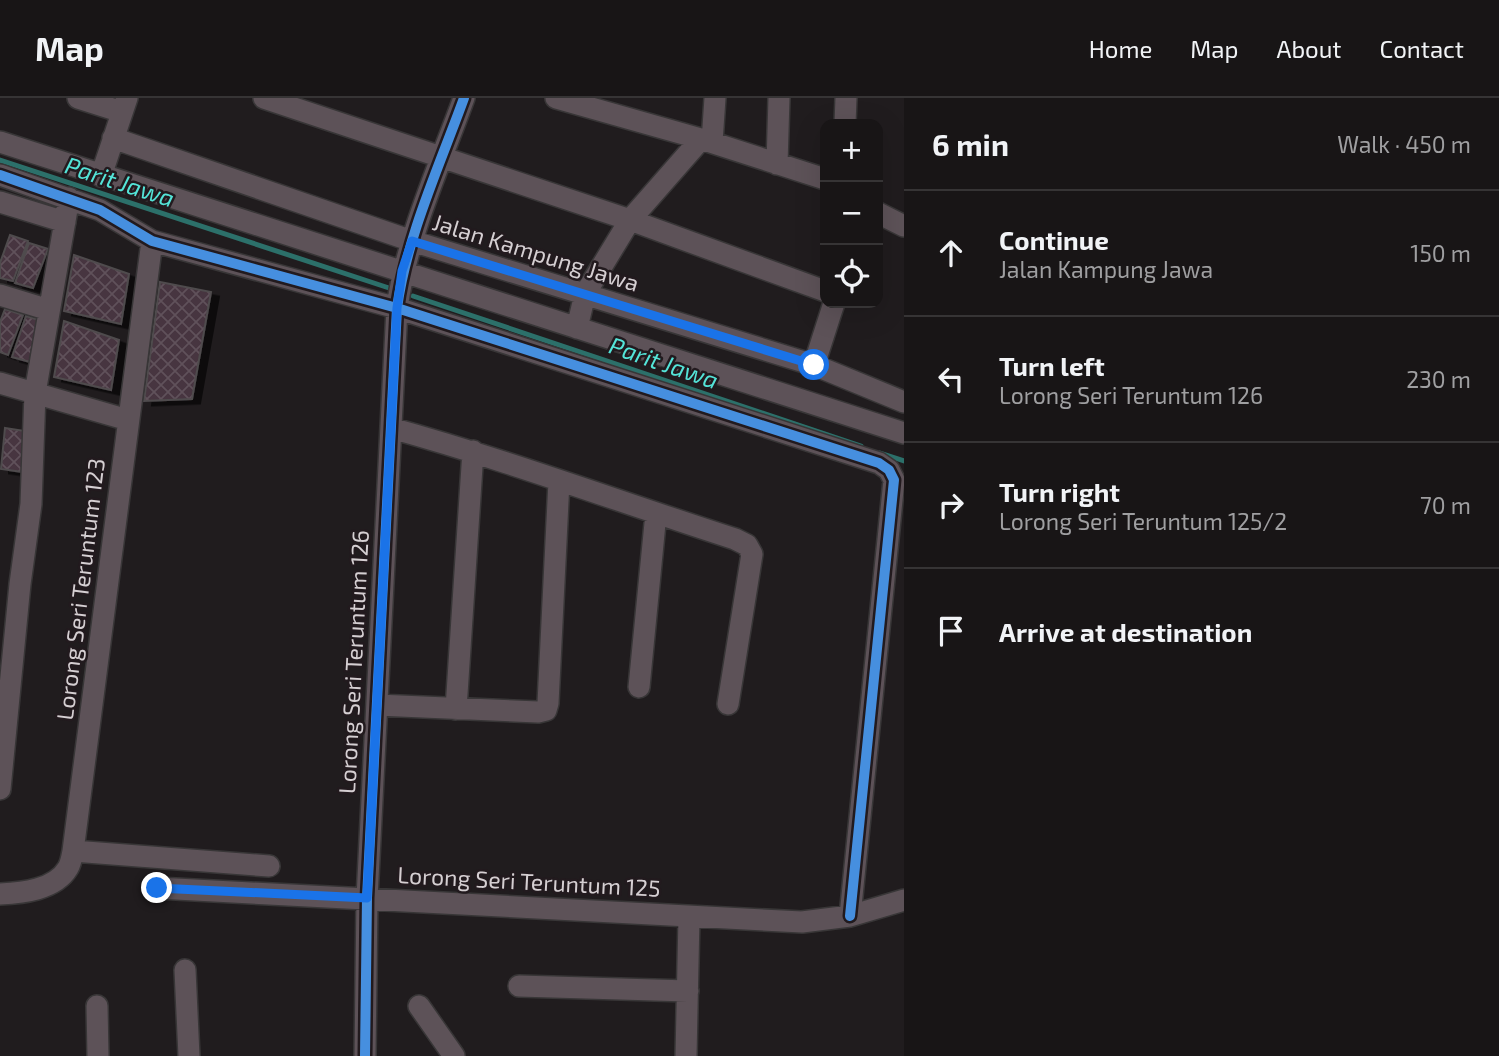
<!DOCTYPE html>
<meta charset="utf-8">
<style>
:root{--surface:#181516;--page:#252223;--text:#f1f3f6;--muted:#9f9fa1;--line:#363435}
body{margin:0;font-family:"Exo 2",sans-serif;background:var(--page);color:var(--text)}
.controls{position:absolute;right:21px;top:21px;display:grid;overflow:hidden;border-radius:14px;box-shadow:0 7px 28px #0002}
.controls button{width:63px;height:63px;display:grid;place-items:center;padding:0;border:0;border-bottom:2px solid var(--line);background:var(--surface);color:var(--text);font:35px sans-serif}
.stop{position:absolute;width:21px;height:21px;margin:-16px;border:5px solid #1a73e8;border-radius:50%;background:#fff}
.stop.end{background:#1a73e8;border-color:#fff;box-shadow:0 2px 7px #0008}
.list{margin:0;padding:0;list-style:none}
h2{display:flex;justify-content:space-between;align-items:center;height:91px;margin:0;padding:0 28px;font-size:30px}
h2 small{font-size:23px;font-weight:400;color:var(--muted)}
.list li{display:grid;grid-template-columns:46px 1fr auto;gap:21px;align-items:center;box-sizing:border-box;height:126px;padding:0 28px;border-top:2px solid var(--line)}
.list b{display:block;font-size:26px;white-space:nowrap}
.list p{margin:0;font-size:23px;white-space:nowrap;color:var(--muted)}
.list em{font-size:23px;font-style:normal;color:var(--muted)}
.icon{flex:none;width:38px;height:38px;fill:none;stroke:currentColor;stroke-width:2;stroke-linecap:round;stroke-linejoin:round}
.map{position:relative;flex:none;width:904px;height:958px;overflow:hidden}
header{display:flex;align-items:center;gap:42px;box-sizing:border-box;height:98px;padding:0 35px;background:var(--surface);border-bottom:2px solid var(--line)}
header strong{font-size:33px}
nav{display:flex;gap:38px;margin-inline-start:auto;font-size:24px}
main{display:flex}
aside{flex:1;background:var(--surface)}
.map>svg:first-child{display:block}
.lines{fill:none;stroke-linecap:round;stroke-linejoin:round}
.stream{stroke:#2c706a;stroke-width:5}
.building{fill:url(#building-cross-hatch);stroke:#4f4b4d;stroke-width:2;filter:url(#shadow)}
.minor-casing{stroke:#383637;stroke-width:24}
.minor{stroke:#5d5258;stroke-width:21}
.cycleway-casing{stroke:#221a1e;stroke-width:15}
.cycleway{stroke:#468fdf;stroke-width:10}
.route{stroke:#1a73e8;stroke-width:9}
.labels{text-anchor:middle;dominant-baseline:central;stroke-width:5;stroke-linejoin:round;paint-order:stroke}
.street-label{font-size:23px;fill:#d5cfd2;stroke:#221a1e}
.water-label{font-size:24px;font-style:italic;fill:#54e4d8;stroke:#221a1e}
</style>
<header>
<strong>Map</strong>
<nav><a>Home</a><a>Map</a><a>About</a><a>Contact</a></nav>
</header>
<main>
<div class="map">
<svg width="904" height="958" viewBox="0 0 904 958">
<defs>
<pattern id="building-cross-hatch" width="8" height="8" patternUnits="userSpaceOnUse" patternTransform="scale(1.75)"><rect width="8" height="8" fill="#46353f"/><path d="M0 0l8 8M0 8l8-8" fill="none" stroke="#60515a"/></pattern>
<filter id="shadow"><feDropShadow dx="8" dy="4.5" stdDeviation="0" flood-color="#0009"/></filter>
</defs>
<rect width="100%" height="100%" fill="#201c1e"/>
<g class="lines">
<!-- stream -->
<path class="stream" d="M0 62 389 190
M413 198 861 348
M880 355 904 363"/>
</g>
<!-- building -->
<path class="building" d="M10 137 28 143 13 183 0 180V165Z
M29 145 48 151 33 190 15 185Z
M74 157 129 176 121 226 64 213Z
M160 184 211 194 192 301 144 303Z
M5 211 23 217 8 257 0 254V224Z
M26 218 45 224 30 264 12 259Z
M64 223 119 242 111 292 54 279Z
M5 330 25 333 23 374 1 371Z"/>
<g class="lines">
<!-- minor casing -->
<g class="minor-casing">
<path id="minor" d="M78 0 122 14
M264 0 630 122 825 193
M556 0 701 41 825 81
M845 26 846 0
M113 40 412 143 814 267 904 304
M0 44 904 335
M712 44 715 0
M777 66 779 0
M0 77 100 112 152 143 397 210 879 365 889 372 894 382 850 818
M101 78 127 0
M0 104 65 124
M878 115 904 128
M0 197 49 212
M577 230 585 196 630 122 701 41
M814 267 834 205
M0 285 128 322
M391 330C507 362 620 404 735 441L747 447 752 456 728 606
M639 589 656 415
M377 607 538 614 546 612 548 605 559 383
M456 611 473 353
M0 691 20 486 31 406 35 295 69 100
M73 753 269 768
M157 790 802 824 850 818 904 802
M0 796C22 795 55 792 68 770 71 765 72 758 73 753L152 143
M185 872 189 958
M519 888 688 893
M97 908 98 958
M419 908 454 958
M365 958 367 800 397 210C407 138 439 69 464 0
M686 958 689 819"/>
</g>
<!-- minor -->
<use href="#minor" class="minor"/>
<!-- cycleway casing -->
<g class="cycleway-casing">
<path id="cycleway" d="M0 77 100 112 152 143 397 210 879 365 889 372 894 382 850 818
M365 958 367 800 397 210C407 138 439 69 464 0"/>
</g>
<!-- cycleway -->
<use href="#cycleway" class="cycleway"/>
</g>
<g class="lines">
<!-- route -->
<path class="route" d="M157 790 367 800 397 210 402 173 412 143 814 267"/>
</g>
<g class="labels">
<!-- street labels -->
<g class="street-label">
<text transform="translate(536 154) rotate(17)">Jalan Kampung Jawa</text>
<text transform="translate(80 491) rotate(-83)">Lorong Seri Teruntum 123</text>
<text transform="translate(353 564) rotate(-87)">Lorong Seri Teruntum 126</text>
<text transform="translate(529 783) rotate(3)">Lorong Seri Teruntum 125</text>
</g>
<!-- water labels -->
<g class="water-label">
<text transform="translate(120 83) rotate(18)">Parit Jawa</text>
<text transform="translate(664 264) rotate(19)">Parit Jawa</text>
</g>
</g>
</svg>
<div class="controls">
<button>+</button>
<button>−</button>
<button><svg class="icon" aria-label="locate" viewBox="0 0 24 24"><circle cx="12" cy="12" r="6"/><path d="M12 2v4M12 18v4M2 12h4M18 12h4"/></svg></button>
</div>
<div class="stop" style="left:814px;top:267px"></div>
<div class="stop end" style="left:157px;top:790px"></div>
</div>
<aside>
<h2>6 min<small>Walk · 450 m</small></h2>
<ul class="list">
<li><svg class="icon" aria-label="ahead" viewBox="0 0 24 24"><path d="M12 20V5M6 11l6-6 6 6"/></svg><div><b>Continue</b><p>Jalan Kampung Jawa</p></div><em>150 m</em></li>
<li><svg class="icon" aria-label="left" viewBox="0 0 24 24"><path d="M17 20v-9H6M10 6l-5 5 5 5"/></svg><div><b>Turn left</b><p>Lorong Seri Teruntum 126</p></div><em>230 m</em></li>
<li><svg class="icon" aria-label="right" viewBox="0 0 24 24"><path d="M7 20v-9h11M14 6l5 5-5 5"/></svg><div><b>Turn right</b><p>Lorong Seri Teruntum 125/2</p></div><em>70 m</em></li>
<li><svg class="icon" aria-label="arrive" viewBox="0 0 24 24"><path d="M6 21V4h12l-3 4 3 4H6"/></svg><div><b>Arrive at destination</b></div></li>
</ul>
</aside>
</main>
